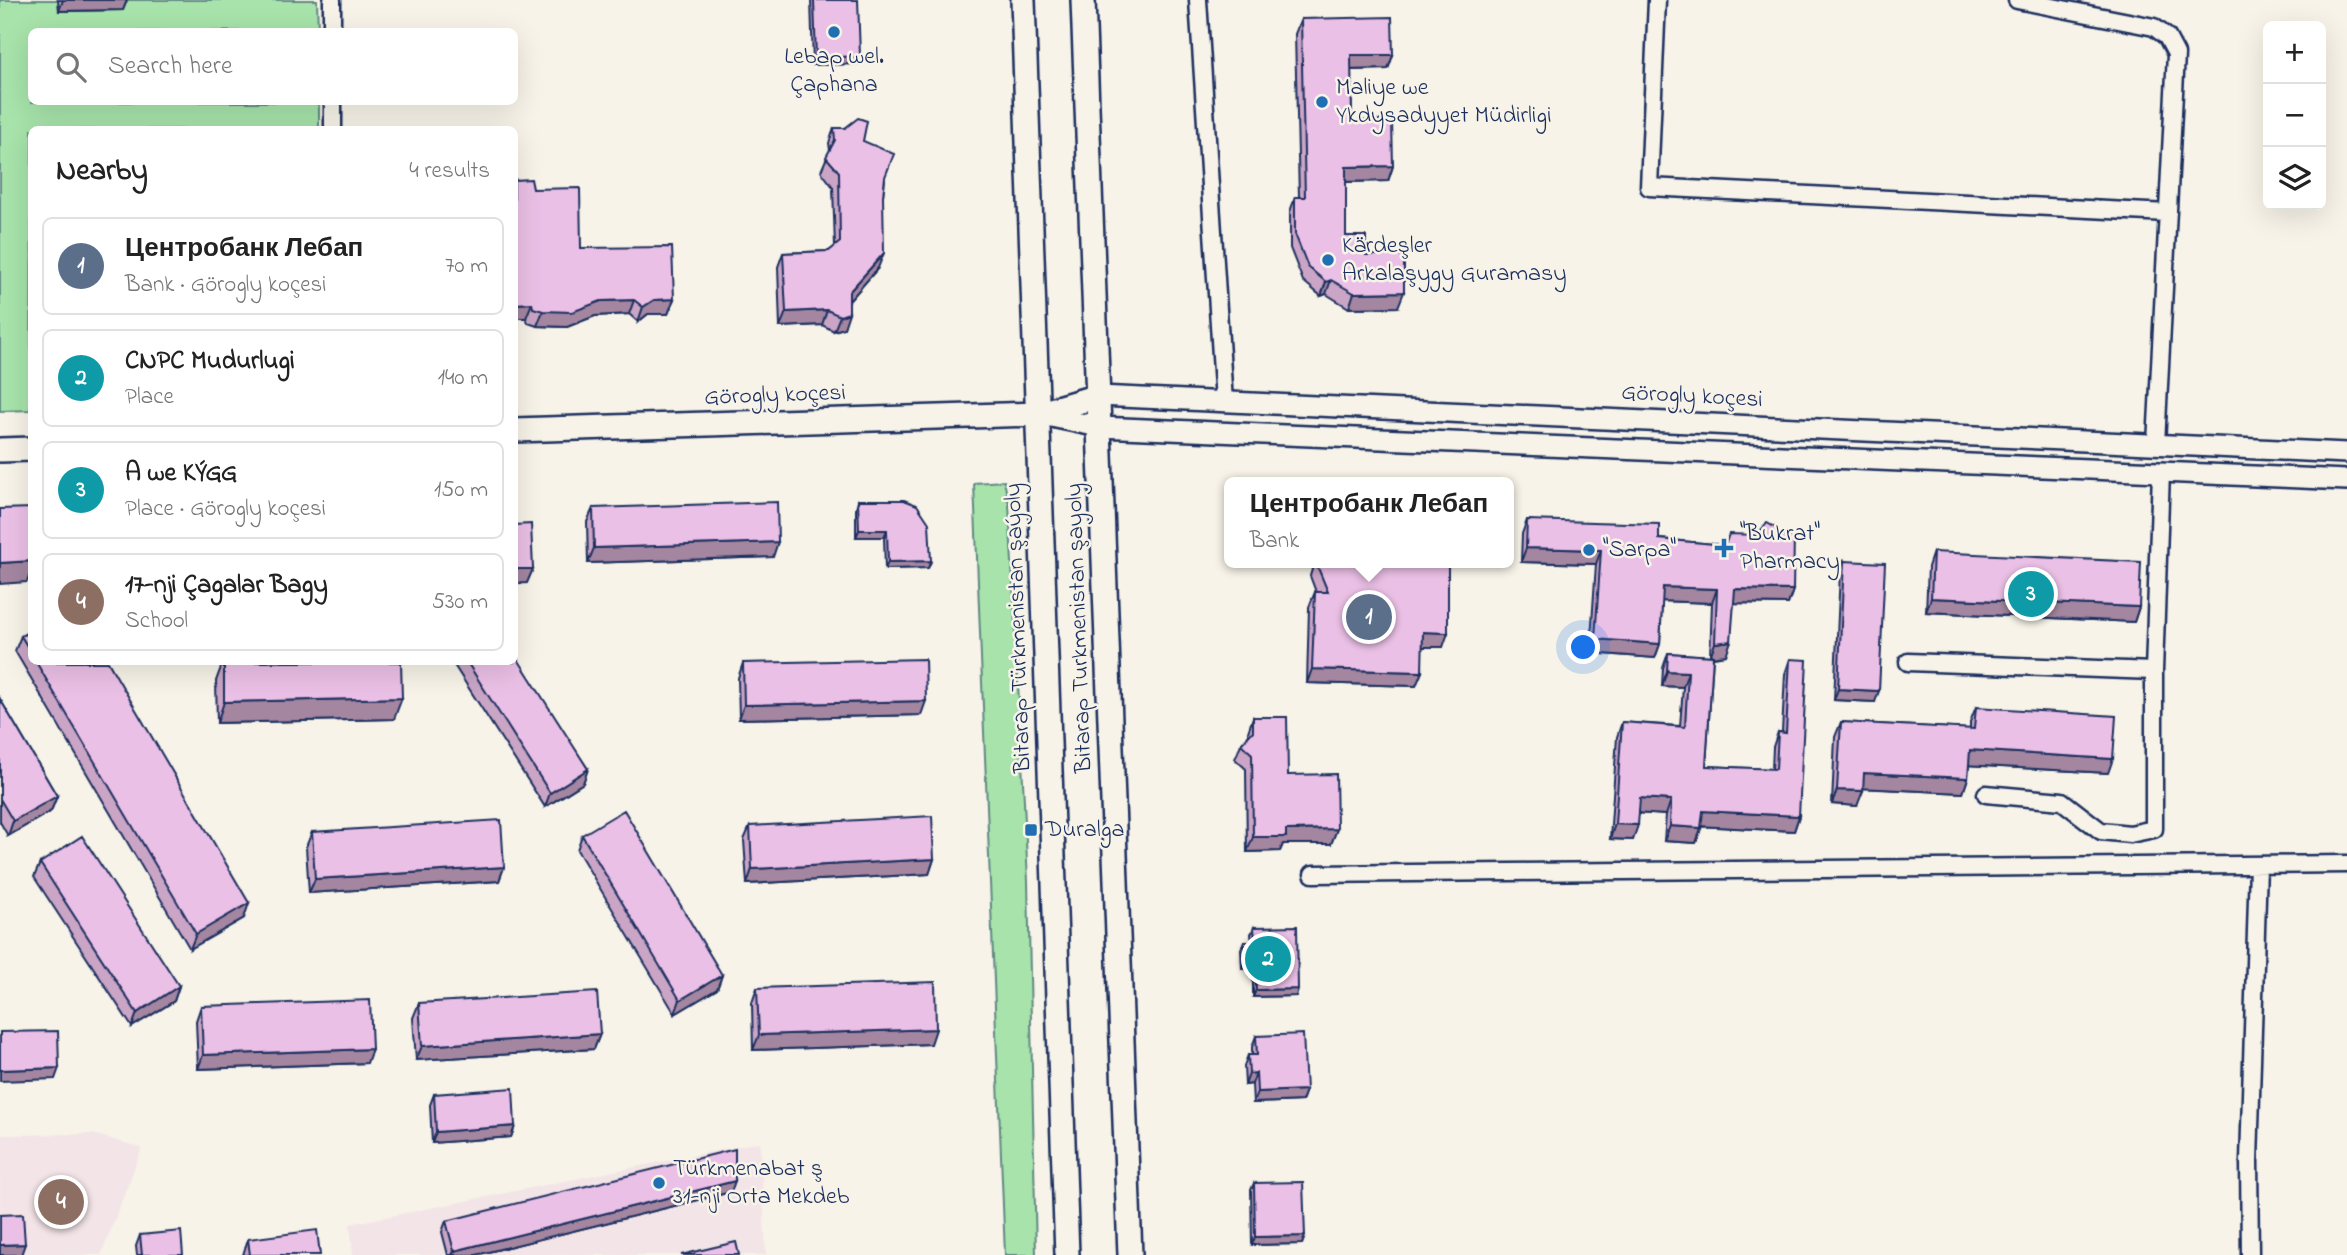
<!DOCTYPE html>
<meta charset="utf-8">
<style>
:root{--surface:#fff;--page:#f6f6f6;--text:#222;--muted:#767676;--line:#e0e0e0;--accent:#1f6fb2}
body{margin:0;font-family:"Indie Flower",sans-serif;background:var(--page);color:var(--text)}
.controls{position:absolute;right:21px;top:21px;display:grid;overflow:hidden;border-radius:10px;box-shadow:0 7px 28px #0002}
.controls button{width:63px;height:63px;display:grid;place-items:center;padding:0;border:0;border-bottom:2px solid var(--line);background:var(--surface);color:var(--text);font:35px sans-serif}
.you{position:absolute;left:1584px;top:648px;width:24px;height:24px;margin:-18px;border:5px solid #fff;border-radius:50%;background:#1a73e8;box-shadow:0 0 0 10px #1a73e833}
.badge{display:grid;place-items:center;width:46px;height:46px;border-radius:50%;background:var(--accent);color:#fff;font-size:23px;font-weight:700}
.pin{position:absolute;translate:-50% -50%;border:4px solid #fff;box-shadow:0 2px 7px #0006}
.popup{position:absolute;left:1224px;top:477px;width:290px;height:91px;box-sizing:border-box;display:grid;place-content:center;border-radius:10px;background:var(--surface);filter:drop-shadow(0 2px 5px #0005);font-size:23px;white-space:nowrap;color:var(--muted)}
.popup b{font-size:26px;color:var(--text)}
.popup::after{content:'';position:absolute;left:50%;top:100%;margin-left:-14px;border:14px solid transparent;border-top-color:var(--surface)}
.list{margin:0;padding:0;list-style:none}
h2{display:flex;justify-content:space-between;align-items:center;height:91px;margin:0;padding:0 28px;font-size:30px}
h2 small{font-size:23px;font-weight:400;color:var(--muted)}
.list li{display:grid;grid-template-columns:46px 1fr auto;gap:21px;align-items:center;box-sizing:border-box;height:98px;margin:0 14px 14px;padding:0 14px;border:2px solid var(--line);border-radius:10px}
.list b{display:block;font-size:26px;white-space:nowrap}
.list p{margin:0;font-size:23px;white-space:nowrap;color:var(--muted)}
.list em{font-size:23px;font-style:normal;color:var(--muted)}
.icon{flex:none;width:38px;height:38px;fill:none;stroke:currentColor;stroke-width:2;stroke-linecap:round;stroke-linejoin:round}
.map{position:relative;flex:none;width:2347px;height:1255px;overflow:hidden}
.search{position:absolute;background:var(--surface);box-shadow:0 7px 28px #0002;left:28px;top:28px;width:490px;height:77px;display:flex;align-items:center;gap:18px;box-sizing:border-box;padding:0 24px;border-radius:10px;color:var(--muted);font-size:26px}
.panel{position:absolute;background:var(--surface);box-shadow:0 7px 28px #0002;left:28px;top:126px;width:490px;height:539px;border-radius:10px}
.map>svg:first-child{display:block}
.built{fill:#f3e4e7}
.green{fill:#a7e3aa;stroke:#618984;stroke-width:2}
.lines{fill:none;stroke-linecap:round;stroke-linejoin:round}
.minor-casing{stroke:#1b2f5e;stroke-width:21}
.tertiary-casing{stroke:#1b2f5e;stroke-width:24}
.secondary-casing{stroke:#1b2f5e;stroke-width:28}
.minor{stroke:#f7f3e8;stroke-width:16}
.tertiary{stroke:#f7f3e8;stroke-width:19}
.secondary{stroke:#f7f3e8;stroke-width:23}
.wall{fill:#caa5c6;stroke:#1b2f5e;stroke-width:2}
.shaded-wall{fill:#a486a1;stroke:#1b2f5e;stroke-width:2}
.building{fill:#ebc0e6;stroke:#1b2f5e;stroke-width:2}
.poi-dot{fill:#1f6fb2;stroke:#f7f3e8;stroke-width:2.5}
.labels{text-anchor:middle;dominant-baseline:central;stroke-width:5;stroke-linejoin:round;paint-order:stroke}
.poi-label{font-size:24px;fill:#1b2f5e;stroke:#f7f3e8;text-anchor:start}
.street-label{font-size:24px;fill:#1b2f5e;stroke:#f7f3e8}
</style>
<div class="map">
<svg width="2347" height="1255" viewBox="0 0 2347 1255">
<rect width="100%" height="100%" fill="#f7f3e8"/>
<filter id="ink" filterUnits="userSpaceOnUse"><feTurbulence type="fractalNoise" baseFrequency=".0143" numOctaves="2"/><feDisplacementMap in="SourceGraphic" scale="14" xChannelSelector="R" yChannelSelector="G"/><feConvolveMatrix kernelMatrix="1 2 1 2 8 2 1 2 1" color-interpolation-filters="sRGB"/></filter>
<g filter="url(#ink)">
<!-- built -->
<path class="built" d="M93 1134 142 1148 101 1255H0V1135Z
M760 1142 766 1255H353L350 1224Z"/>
<!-- green -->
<path class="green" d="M0 0H317L318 31 32 32V102H319V129L32 130 31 410 0 411Z
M1004 481 1009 504 1028 881 1036 1255H1005L974 483Z"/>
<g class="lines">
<!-- minor casing -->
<g class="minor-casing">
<path id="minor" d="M332 0V32
M1198 0 1224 402
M1657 0 1649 187 2168 213
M2017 0 2154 27 2167 37 2176 54 2156 444
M333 102V130
M1908 662 2154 671
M1986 794 2062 801 2101 831 2130 834 2154 829V671L2161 472
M1313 874 2347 864
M2250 1255 2249 1161 2258 865"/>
</g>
<!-- tertiary casing -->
<g class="tertiary-casing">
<path id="tertiary" d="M1098 396 2347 453
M1037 414 1099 427 2347 480"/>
</g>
<!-- secondary casing -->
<g class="secondary-casing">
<path id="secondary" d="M1023 0 1067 1255
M1083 0 1130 1255
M514 430 1037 414 1098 396
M0 450 32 449"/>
</g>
<!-- minor -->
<use href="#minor" class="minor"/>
<!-- tertiary -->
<use href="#tertiary" class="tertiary"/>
<!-- secondary -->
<use href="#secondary" class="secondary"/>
</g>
<!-- wall -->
<path class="wall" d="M58 0H127L123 10 59 11Z
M811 0H858L857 64 813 65Z
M1301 19 1393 55 1388 69 1351 70 1352 121 1393 166 1388 181 1346 182V236L1366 255 1398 307 1349 308 1326 294 1321 296 1303 281 1290 248V212L1295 197H1299L1295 34Z
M834 128 863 141 885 180 883 196 878 268 849 301 844 328 834 331 822 325 780 327 778 267 783 253 829 251 835 247 833 187 821 171 830 150 829 143Z
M533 189 581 248 674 299 668 314H648L638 322 629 314 595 316 567 327 537 326 528 323 526 318Z
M858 500 931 561 928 568 885 569 884 537H856V508Z
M593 508 773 557 588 563 587 522Z
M1527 520 1659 539 1725 545 1757 535 1777 534 1793 590 1788 604 1734 603 1726 655 1713 657 1706 766 1772 769 1773 747 1778 732H1782L1785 674 1790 659 1799 816 1794 831 1702 826 1696 843 1664 841 1666 815 1639 813 1633 840 1610 839 1617 737 1622 722 1680 726 1683 687 1662 686 1663 668 1668 653 1710 656 1712 603 1662 601 1660 644 1655 658 1590 653 1596 564 1521 562 1522 534Z
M1933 552 2139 607 2134 622 1926 612 1928 567Z
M1844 561 1875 702 1834 700 1840 572Z
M1314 563H1448L1443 647H1422L1416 686 1307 683 1309 607 1315 592H1316L1310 576Z
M32 630V662H108L244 918 190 949 15 651 21 636Z
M223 662H401L394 719 217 723 216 681Z
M452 662H514L588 769 583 783 545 807Z
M743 663 921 715 739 719 738 678Z
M0 699 57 796 51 811 8 836 0 822Z
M1976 707 2108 773 1969 765 1968 778 1963 793 1863 788 1857 806 1832 804 1835 737 1841 722 1970 729V722Z
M1253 717 1288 775 1337 829 1331 844H1283L1280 851 1247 852 1246 769 1235 759 1241 744 1248 737V732Z
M750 826 934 859 929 874 747 884 744 840Z
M312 832 504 867 499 881 309 893 306 847Z
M582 835 722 975 717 989 675 1014 577 850Z
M40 863 179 986 174 1001 132 1027 34 877Z
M1254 927 1296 996 1253 997V969H1242L1241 949 1244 942H1252L1251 934Z
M757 988 931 1044 753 1050 752 1003Z
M419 1003 600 1034 594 1049 416 1060 413 1018Z
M201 1006 367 1063 198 1069 196 1021Z
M1256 1036 1306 1090 1302 1101 1253 1103 1252 1084 1245 1085 1244 1066 1248 1055H1252V1047Z
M434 1094 515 1126 511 1137 432 1143 430 1105Z
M1254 1183 1305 1236 1302 1244 1252 1245 1251 1190Z
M731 1192 476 1255H448L442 1232 446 1221Z
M140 1235 183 1255H137L136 1246Z
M248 1239 320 1255H243Z"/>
<!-- shaded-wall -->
<path class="shaded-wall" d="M63 0H127L123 10 59 11Z
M1351 55H1393L1388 69 1345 70Z
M860 56 857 64 813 65 816 58Z
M1393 166 1388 181 1340 182 1346 167Z
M884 253 878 268 844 307 849 292Z
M1331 280 1326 294 1321 296 1326 282Z
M1404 292 1398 307 1349 308 1354 293Z
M674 299 668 314H648L638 322 643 307 654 300Z
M634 300 629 314 595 316 567 327 537 326 543 311 601 301Z
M532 303 526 318H514V304Z
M827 310 822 325 780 327 786 312Z
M849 313 844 328 834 331 840 316Z
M859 530H887L884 537H856Z
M778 542 773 557 588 563 594 548Z
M1526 548 1601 550 1596 564 1521 562Z
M32 561V569L27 582 0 584V563Z
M931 561 928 568 885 569 888 562Z
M514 569H533L527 583 514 584Z
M1663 587 1717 589 1712 603 1658 601Z
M1735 589 1793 590 1788 604 1730 603Z
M1931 598 2139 607 2134 622 1926 612Z
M1423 632 1448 633 1443 647H1417Z
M1595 639 1660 644 1655 658 1590 653Z
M1731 641 1726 655 1710 657 1715 643Z
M1312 669 1422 672 1416 686 1307 683Z
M1667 671 1688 672 1683 687 1662 686Z
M1838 689 1879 691 1875 702 1834 700Z
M402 698 394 719 217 723 224 702Z
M926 701 921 715 739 719 744 705Z
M1970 750 2113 759 2108 773 1964 765Z
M588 769 583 783 545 807 550 793Z
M1864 773 1968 778 1963 793 1858 788Z
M1837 790 1863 791 1857 806 1832 804Z
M57 796 51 811 8 836 13 821Z
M1640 798 1671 800 1666 815 1634 813Z
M1703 811 1799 816 1794 831 1697 826Z
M1615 824 1638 825 1633 840 1610 839Z
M1670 826 1701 828 1696 843 1664 841Z
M1337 829 1331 844H1283L1280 851 1247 852 1253 837 1286 830Z
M934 859 929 874 747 884 752 869Z
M504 867 499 881 309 893 315 879Z
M249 903 244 918 190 949 196 934Z
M1244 961H1255L1253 969H1242Z
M722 975 717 989 675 1014 680 1000Z
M179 986 174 1001 132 1027 137 1013Z
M1298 989 1296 996 1253 997 1256 990Z
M936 1029 931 1044 753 1050 759 1035Z
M600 1034 594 1049 416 1060 422 1046Z
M372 1049 367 1063 198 1069 203 1055Z
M59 1068 55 1079 0 1081V1070Z
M1256 1073 1252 1084 1245 1085 1249 1074Z
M1306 1090 1302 1101 1253 1103 1257 1092Z
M515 1126 511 1137 432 1143 436 1132Z
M735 1181 731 1192 476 1255H452L454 1251Z
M1305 1236 1302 1244 1252 1245 1255 1237Z
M25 1244 21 1255H0V1245Z"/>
<!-- building -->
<path class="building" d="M814 0H858L860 56 816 58Z
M1392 17 1393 55H1351L1352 121 1392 120 1393 166 1346 167V236H1366V255H1404V292L1354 293 1331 280 1326 282 1308 267 1295 234V197H1305L1301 19Z
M858 118 867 121 863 141 894 154 885 177 883 196 884 253 849 292V313L840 316 827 310 786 312 783 253 829 251 840 242 839 172 826 157 835 140 834 128H845Z
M531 179 533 189 580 188 581 248 672 247 674 299 654 300 643 307 634 300 601 301 572 312 543 311 533 308 532 303 514 304V180Z
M858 500H904L917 505 929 523 931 561 888 562 887 530H859Z
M777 502 778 542 594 548 593 508Z
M32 508V561L0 563V509Z
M1527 520 1659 524V539L1725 545 1729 534 1757 535 1767 523 1776 528 1777 534 1794 536 1793 590 1735 589 1731 641 1715 643 1717 589 1663 587 1660 644 1595 639 1601 550 1526 548Z
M531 524 533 569H514V525Z
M1933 552 2141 562 2139 607 1931 598Z
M1844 561 1885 563 1879 691 1838 689Z
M1316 563H1448V633L1423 632 1422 672 1312 669 1315 592H1328Z
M32 630V654L21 636Z
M514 653 588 769 550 793 467 662H514Z
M1668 653 1713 656 1706 766 1776 769 1778 732 1786 733 1790 659 1807 660 1799 816 1703 811 1701 828 1670 826 1671 800 1640 798 1638 825 1615 824 1622 722 1685 727 1688 672 1667 671Z
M925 659 926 701 744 705 743 663Z
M36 662H108L249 903 196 934Z
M224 662H401L402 698 224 702Z
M0 699 57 796 13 821 0 799Z
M1976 707 2116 716 2113 759 1970 750 1968 778 1864 773 1863 791 1837 790 1841 722 1974 729Z
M1253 717H1287L1288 775 1336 774 1337 829 1286 830V837H1253L1252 754 1241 744 1253 731Z
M624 810 722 975 680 1000 582 835Z
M932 816 934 859 752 869 750 826Z
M501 820 504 867 315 879 312 832Z
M82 836 179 986 137 1013 40 863Z
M1297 926 1298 989 1256 990 1255 961H1244V942H1255L1254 927Z
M935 982 936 1029 759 1035 757 988Z
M597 992 600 1034 422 1046 419 1003Z
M370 1000 372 1049 203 1055 201 1006Z
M58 1031 59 1068 0 1070V1032Z
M1303 1034 1306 1090 1257 1092 1256 1073 1249 1074 1248 1055H1257L1256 1036Z
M513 1088 515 1126 436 1132 434 1094Z
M735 1149V1181L454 1251 446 1221Z
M1303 1182 1305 1236 1255 1237 1254 1183Z
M23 1214 25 1244 0 1245V1215Z
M317 1230 320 1255H250L248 1239Z
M181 1231 183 1255H142L140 1235Z
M736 1242 739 1255H681Z"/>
</g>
<!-- markers -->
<g class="poi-dot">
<circle cx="834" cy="32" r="7"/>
<circle cx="1322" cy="102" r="7"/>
<circle cx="1328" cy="260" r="7"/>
<path d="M1720.5 537.5h7v7h7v7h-7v7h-7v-7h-7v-7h7z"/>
<circle cx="1589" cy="550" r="7"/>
<rect x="1024" y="823" width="14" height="14" rx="3.5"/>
<circle cx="659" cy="1183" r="7"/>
</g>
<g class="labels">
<!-- poi labels -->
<g class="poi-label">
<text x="834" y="57" text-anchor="middle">Lebap wel.<tspan x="834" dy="28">Çaphana</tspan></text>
<text x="1336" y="88">Maliye we<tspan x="1336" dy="28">Ykdysadyyet Müdirligi</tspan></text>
<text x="1342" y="246">Kärdeşler<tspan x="1342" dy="28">Arkalaşygy Guramasy</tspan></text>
<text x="1740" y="534">"Bukrat"<tspan x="1740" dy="28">Pharmacy</tspan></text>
<text x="1603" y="550">"Sarpa"</text>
<text x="1045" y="830">Duralga</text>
<text x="673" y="1169">Türkmenabat ş<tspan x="673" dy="28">31-nji Orta Mekdeb</tspan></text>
</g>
<!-- street labels -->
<g class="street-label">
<text transform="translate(775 396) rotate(-2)">Görogly koçesi</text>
<text transform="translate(1692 397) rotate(3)">Görogly koçesi</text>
<text transform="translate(1019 628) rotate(-92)">Bitarap Türkmenistan şaýoly</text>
<text transform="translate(1080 628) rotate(-92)">Bitarap Turkmenistan şayoly</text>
</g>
</g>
</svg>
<div class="controls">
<button>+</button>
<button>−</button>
<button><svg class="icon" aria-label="layers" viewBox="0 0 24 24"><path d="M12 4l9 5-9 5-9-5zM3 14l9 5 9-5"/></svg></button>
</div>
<div class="you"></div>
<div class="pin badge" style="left:1369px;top:617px;background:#5c6f8a">1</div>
<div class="popup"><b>Центробанк Лебап</b>Bank</div>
<div class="pin badge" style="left:1268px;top:959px;background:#0f9aa8">2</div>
<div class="pin badge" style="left:2031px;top:594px;background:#0f9aa8">3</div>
<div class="pin badge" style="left:61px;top:1202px;background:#8d6e63">4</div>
<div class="search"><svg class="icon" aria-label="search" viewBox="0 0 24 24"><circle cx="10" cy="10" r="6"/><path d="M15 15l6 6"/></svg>Search here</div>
<section class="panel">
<h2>Nearby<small>4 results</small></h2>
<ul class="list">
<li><span class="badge" style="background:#5c6f8a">1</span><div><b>Центробанк Лебап</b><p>Bank · Görogly koçesi</p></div><em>70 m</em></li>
<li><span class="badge" style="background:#0f9aa8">2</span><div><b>CNPC Mudurlugi</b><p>Place</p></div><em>140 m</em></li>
<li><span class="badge" style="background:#0f9aa8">3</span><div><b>A we KÝGG</b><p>Place · Görogly koçesi</p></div><em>150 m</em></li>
<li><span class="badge" style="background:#8d6e63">4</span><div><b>17-nji Çagalar Bagy</b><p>School</p></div><em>530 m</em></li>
</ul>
</section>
</div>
